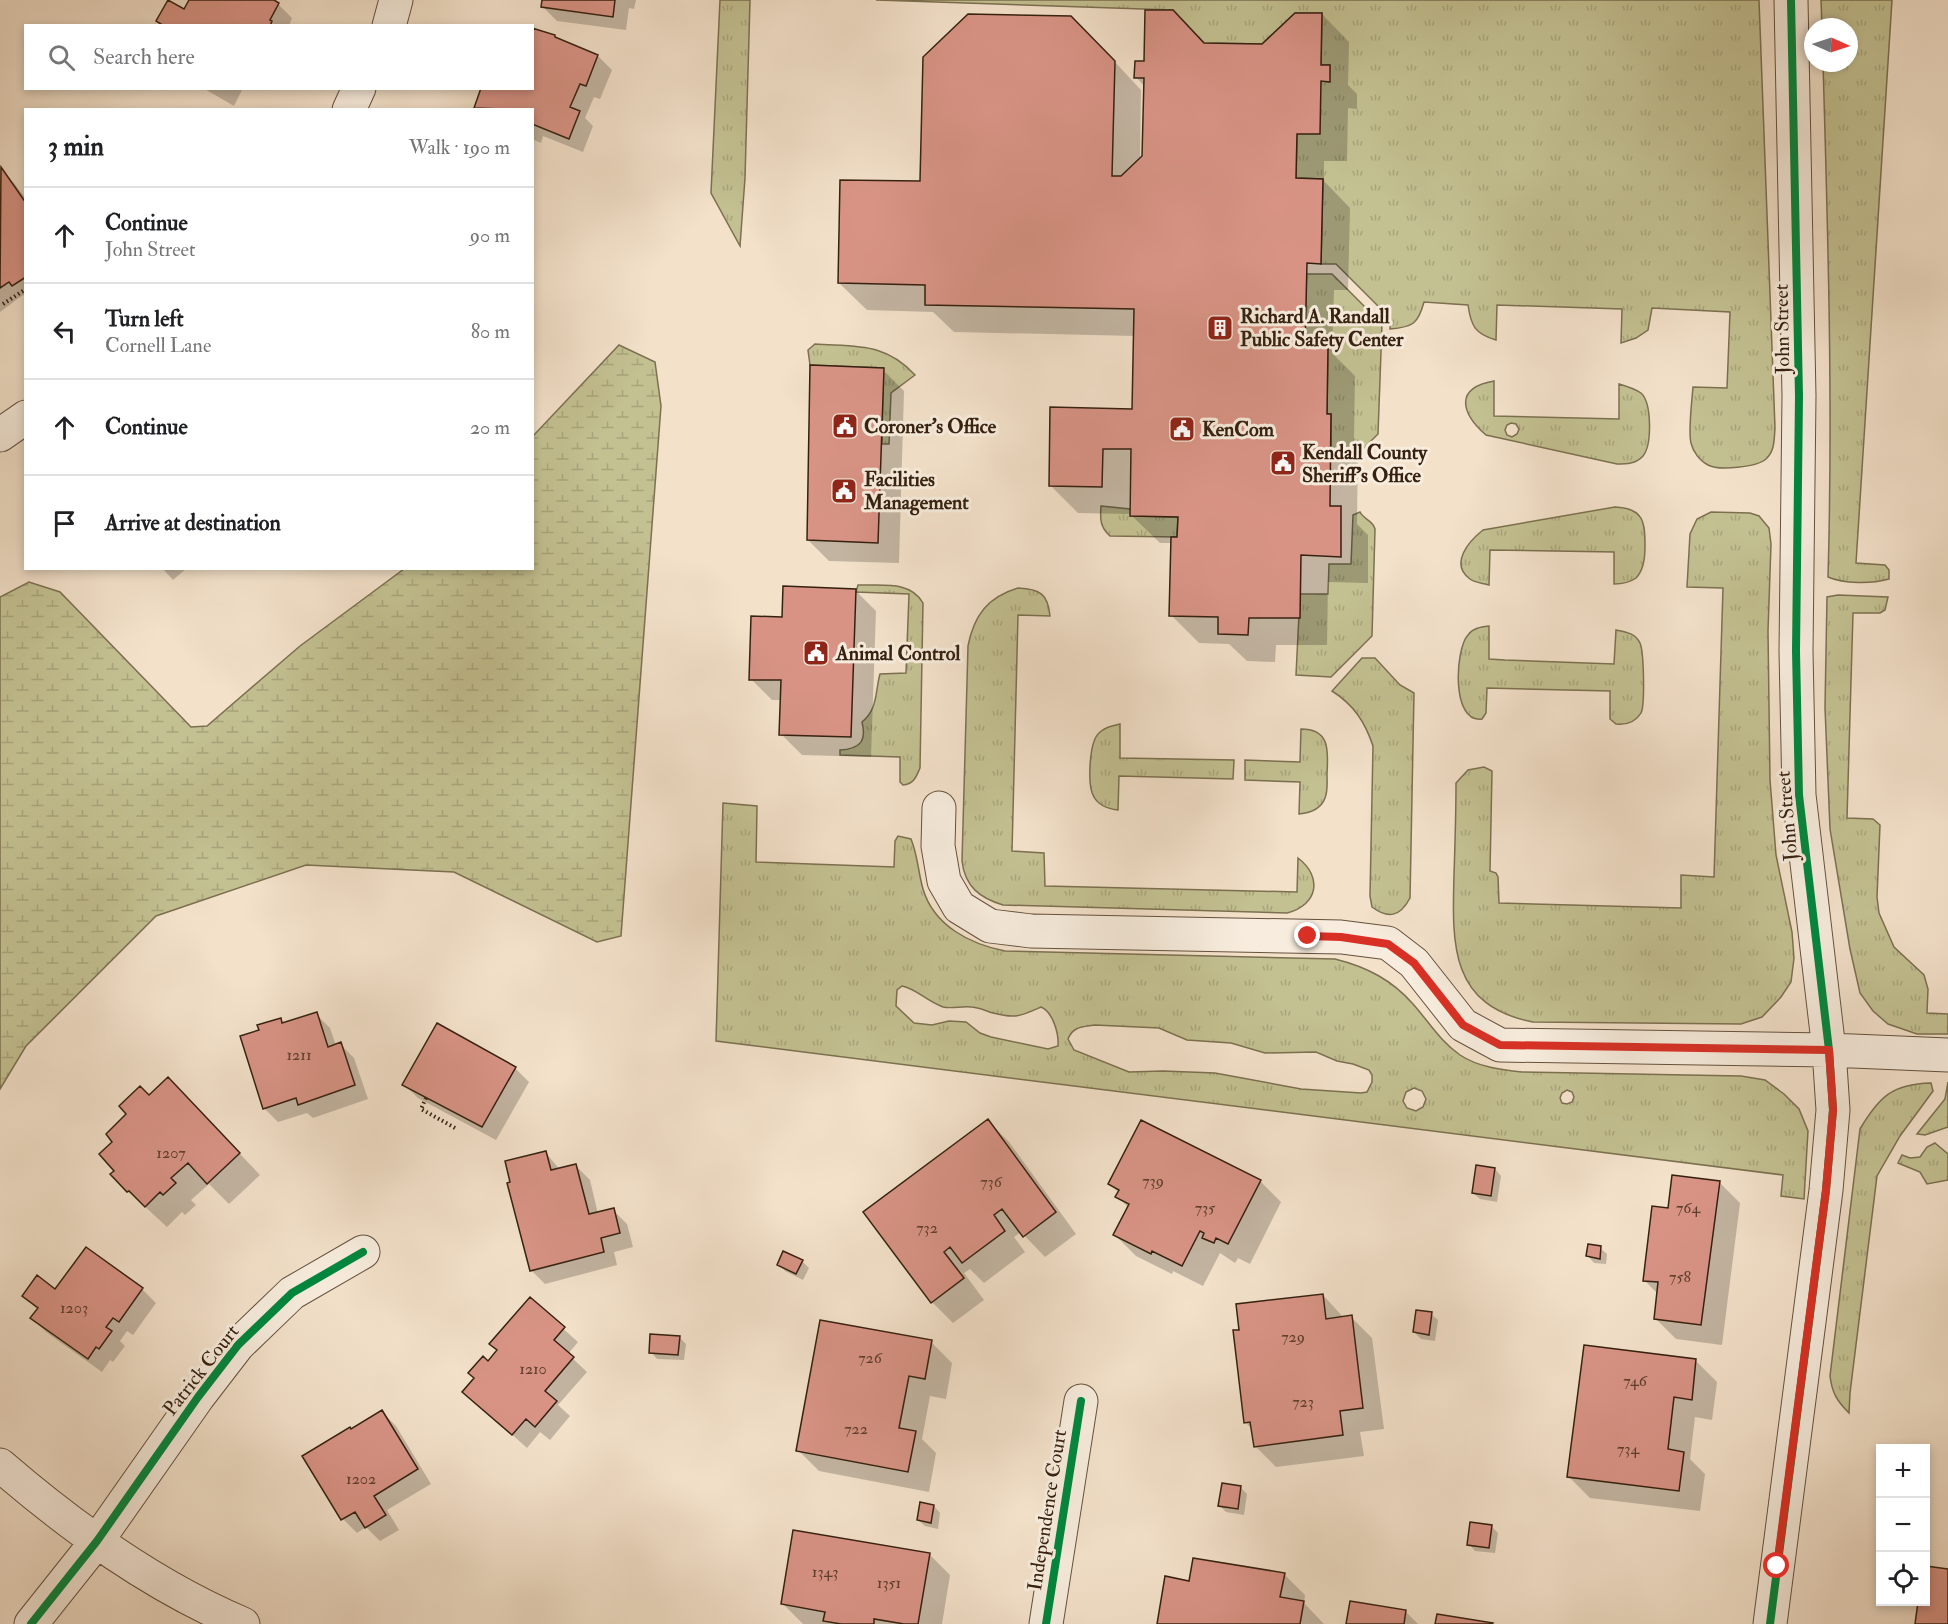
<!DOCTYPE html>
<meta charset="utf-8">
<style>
:root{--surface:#fff;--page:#f6f6f6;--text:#202124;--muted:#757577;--line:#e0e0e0}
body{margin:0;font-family:"IM FELL Double Pica",serif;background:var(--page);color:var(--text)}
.controls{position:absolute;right:18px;bottom:18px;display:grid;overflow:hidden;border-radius:0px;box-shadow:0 3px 9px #0003}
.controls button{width:54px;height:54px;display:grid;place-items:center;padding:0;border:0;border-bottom:2px solid var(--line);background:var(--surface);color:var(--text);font:30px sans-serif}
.compass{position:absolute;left:1804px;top:18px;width:54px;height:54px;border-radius:50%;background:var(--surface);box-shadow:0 3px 9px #0003;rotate:93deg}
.stop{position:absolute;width:18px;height:18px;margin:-14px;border:4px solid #d93025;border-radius:50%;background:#fff}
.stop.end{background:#d93025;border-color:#fff;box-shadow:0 2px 6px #0008}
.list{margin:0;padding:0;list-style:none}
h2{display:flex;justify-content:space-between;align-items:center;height:78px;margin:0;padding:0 24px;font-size:26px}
h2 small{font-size:20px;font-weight:400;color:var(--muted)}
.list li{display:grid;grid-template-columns:39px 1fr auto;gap:18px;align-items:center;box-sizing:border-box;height:96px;padding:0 24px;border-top:2px solid var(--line)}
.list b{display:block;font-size:22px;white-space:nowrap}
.list p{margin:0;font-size:20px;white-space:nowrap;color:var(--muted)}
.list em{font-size:20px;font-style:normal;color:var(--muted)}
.icon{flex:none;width:33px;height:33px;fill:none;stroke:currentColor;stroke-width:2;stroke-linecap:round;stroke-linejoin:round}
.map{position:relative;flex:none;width:1948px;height:1624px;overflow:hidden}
.search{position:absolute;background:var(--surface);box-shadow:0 3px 9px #0003;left:24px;top:24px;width:510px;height:66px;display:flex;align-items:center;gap:15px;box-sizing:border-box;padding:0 21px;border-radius:0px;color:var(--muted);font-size:22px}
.panel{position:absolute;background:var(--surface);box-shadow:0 3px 9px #0003;left:24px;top:108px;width:510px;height:462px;border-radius:0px}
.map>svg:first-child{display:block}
.grass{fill:url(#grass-tufts);stroke:#7c7050;stroke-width:1.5;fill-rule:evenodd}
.wetland{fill:url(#wetland-marsh);stroke:#7c7050;stroke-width:1.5}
.shadow{fill:#0003}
.building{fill:#d89385;stroke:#362110;stroke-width:1.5}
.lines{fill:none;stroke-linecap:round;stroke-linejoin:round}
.minor-casing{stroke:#65513e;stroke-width:35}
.path{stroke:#362110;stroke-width:4;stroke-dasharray:1.5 3;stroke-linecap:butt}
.minor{stroke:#f7ecdd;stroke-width:33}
.cycleway-casing{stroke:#f7ecdd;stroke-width:11}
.cycleway{stroke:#00873e;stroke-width:8}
.route{stroke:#d93025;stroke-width:8}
.labels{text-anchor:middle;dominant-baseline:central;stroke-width:6;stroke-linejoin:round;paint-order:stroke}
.number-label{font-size:16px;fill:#5e3e2d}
.poi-label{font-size:20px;font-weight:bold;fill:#362110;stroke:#f7ecdd;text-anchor:start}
.street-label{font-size:20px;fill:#362110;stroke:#f7ecdd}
</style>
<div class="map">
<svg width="1948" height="1624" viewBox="0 0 1948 1624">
<defs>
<pattern id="grass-tufts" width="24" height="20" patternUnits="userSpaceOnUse" patternTransform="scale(1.5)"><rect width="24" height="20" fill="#c3c091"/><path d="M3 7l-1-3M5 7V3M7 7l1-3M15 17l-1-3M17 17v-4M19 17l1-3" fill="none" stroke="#a8a57c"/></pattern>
<pattern id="wetland-marsh" width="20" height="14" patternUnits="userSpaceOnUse" patternTransform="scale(1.5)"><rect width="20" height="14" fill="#c3c091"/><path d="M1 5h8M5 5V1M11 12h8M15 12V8" fill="none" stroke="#a8a57c"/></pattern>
</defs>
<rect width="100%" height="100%" fill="#f3e1ca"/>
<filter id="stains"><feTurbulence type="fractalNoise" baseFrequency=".00333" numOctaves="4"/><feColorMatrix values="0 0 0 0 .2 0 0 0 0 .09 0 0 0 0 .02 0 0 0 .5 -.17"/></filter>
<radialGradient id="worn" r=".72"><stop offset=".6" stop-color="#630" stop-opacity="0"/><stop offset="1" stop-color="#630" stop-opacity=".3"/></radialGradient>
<!-- grass -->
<path class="grass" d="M720 0H750L745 178 740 246 711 193Z
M876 0H1759L1775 428C1774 439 1775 451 1766 459 1757 467 1719 471 1708 465 1700 461 1693 452 1691 443 1688 431 1692 401 1693 387L1727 388 1730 312 1652 308 1648 330 1636 338 1621 343 1622 309 1497 305 1496 340C1475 334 1471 326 1468 305L1424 302C1418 324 1413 327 1390 329V318L1336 264H1321L1323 179 1296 178 1297 134 1321 81 1329 82 1330 65H1321L1322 13H1295L1262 44 1204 43 1173 10Z
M1821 0H1892L1856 563 1885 565 1889 570V579C1871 584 1844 584 1828 577 1833 406 1828 234 1823 63H1849V27H1822Z
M1306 274H1332L1382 324 1378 434 1360 452 1355 460H1331V414H1327L1328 347 1305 346Z
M815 344C856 347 885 342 915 375L891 393 889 444H882L883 368 810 365 808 350Z
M1494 381V416L1619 419V384C1626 386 1635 389 1641 393 1652 403 1652 445 1643 456 1636 464 1626 464 1617 464L1486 435C1461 413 1454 388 1494 381ZM1511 423 1516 424 1519 429 1517 434 1512 437 1507 435 1505 430 1507 425Z
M1101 506 1130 509 1131 516 1178 517 1177 537 1110 536C1100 527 1100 519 1101 506Z
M1615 507C1644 508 1645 522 1645 547 1645 558 1644 570 1636 578 1629 583 1622 584 1614 584V552L1490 550 1489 585C1483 583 1475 583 1470 579 1449 564 1469 541 1483 530Z
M1360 512C1364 520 1373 520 1375 529L1372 636 1331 677 1296 675 1300 594H1328L1329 564H1351L1353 515Z
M1711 512 1750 513 1759 516 1769 528 1771 544 1768 631 1770 780 1776 855 1792 932 1794 958 1791 982 1781 997 1762 1017 1741 1024 1533 1022C1450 1006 1452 945 1454 875 1455 845 1456 814 1456 783L1468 770 1484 767 1492 771 1490 871 1496 873 1498 877 1499 903 1681 908V875L1714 877 1723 588 1687 587 1690 534 1697 519Z
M858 585C881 586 910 580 923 603L920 768C916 777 914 784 903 785L900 782V757L840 755V750C859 749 867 742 862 722 878 709 875 692 880 674L906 673 909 594 856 592Z
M1018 588C1040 589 1048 594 1050 616L1018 615 1012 851 1044 853 1045 886 1297 892 1298 858C1323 877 1318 905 1287 913L1003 905C980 898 965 887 962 861L968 646C974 615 988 597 1018 588Z
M1838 595 1888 597 1885 610 1880 613H1853L1847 818 1873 819 1880 825 1877 897 1879 913 1894 947 1924 975 1928 989 1927 1013 1948 1014V1034H1917L1888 1024 1873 1011 1860 993 1850 949 1830 829 1825 708 1827 597Z
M1489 626V659L1505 660 1614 664 1616 630C1626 632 1635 633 1640 643 1644 652 1645 706 1641 713 1635 723 1626 725 1616 724L1610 719V691L1487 688 1486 713 1482 719C1451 724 1455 649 1468 635 1473 628 1481 627 1489 626Z
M1362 658H1375L1400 685 1414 693 1410 898C1400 917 1388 919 1372 907L1370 896 1373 746C1365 722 1354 705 1332 691Z
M1120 724V758L1234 760 1233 779 1119 776 1118 810C1109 809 1099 806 1094 797 1087 786 1089 742 1099 733 1105 727 1112 726 1120 724Z
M1301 729C1331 729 1328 752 1327 774 1327 781 1328 791 1325 798 1321 809 1310 813 1299 814L1300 782 1245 780V760L1300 762Z
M723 803 757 806 756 862 894 867 895 841 898 836 911 839C918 856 918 872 923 889 934 926 970 944 1005 951L1335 959C1367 967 1392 980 1413 1004 1429 1022 1440 1041 1460 1055 1478 1067 1502 1070 1522 1072L1741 1076 1765 1080 1784 1094 1799 1109 1808 1131 1804 1199 1781 1196 1783 1175 716 1041ZM902 986C917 989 926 1001 943 1007 951 1009 962 1006 971 1007 978 1007 986 1011 993 1013 1016 1019 1021 1016 1041 1007 1053 1012 1059 1034 1058 1046L1048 1049 991 1037 980 1033 966 1022 949 1021 932 1025 914 1023 896 1006 897 990ZM1095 1025 1159 1028 1187 1040 1231 1043 1265 1053 1316 1052 1337 1061 1353 1064 1369 1070 1372 1075V1082L1367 1092 1361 1093 1301 1089 1215 1073 1163 1071 1129 1072 1074 1050 1068 1039C1073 1026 1083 1027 1095 1025ZM1414 1088 1422 1091 1426 1099 1423 1107 1416 1111 1407 1108 1403 1101 1406 1092ZM1567 1090 1572 1092 1574 1097 1572 1102 1567 1104 1562 1103 1560 1098 1562 1093Z
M1948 1082V1127L1925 1135 1917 1134 1945 1099Z
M1931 1083 1933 1091 1900 1136 1877 1176 1850 1393 1849 1413C1837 1401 1832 1393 1830 1376L1860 1129C1879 1097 1892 1084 1931 1083Z
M1935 1143 1948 1154V1180L1927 1184 1920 1172 1898 1163 1902 1155 1910 1158 1920 1157 1927 1147Z"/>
<!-- wetland -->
<path class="wetland" d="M619 345 655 362 661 406 621 936 597 942 454 872 306 865 156 916 26 1046 0 1089V597L29 582 60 592 191 727 207 726 300 646 404 569 532 568 533 436Z"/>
<!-- shadow -->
<path class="shadow" d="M190 0H271L278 4 292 18 289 26H162L158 21 185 11Z
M544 0H636L634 9 629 8 626 30 557 21 543 7Z
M1322 14 1349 42 1348 85 1357 94V109L1348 108 1347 161H1324V181L1350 208 1348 290H1334L1332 353 1355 376 1354 438 1358 443 1357 524 1368 535V583L1328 582 1327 645H1276L1275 662 1247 661 1229 644 1199 643 1171 615 1172 543H1160L1132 516 1133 476H1130L1129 514 1078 513 1050 485 1134 410 1135 336 954 332 933 312 867 310 839 283 922 183 1099 45 1141 90 1140 160 1144 157 1145 87 1136 77 1208 49 1262 45Z
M554 36 558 40 598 56 612 70 600 99 594 97 585 118 593 126 583 152 543 136 541 143 532 139V110H477L476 108 532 88Z
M203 88H243L234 106Z
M0 169 14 183 26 199V298L23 295 0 312Z
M883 370 904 391 899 563 829 561 808 540Z
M162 568H187L173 580Z
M855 590 876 611 871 757 802 755 781 734 782 700H772L751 679 783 618Z
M316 1014 330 1028 336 1046 340 1044 354 1058 368 1099 313 1118 307 1113 278 1122 264 1108 261 1031 280 1019 285 1024Z
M515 1068 529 1082 496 1140 418 1098 404 1084Z
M149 1097 189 1100 260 1175 229 1204 209 1184 191 1200 196 1205 185 1215 182 1212 167 1227 128 1191 116 1171 114 1142Z
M988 1121 1009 1142 1076 1234 1045 1257 1021 1232 1014 1237 1025 1252 984 1283 970 1269 964 1273 984 1300 953 1323 932 1302 865 1212Z
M546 1153 560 1170 576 1166 590 1180 598 1214 613 1210 627 1224 633 1247 614 1252 617 1265 545 1284 531 1270Z
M1495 1169 1501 1176 1497 1202 1480 1199 1473 1193Z
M1260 1181 1281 1202 1250 1264 1238 1258 1235 1263 1220 1253 1203 1286 1173 1271 1172 1274 1136 1256 1115 1235 1129 1208 1117 1196 1119 1193 1110 1184Z
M1719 1182 1740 1203 1722 1345 1676 1339 1655 1318 1658 1294 1644 1280 1669 1210Z
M1600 1248 1607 1254 1606 1264 1594 1263 1588 1256Z
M802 1261 809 1268 803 1280 785 1271 779 1264Z
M142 1289 156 1303 133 1335 127 1331 120 1341 125 1346 113 1362 110 1360 102 1372 46 1332 32 1318 38 1310 24 1296 56 1291Z
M1323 1295 1344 1318 1351 1317 1372 1338 1384 1429 1360 1432 1364 1456 1276 1467 1255 1446 1253 1430 1245 1422 1241 1331Z
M530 1299 578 1342 568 1354 587 1372 558 1405 570 1416 550 1440 540 1432 527 1448 464 1392 499 1351Z
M1431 1314 1438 1320 1435 1341 1421 1339 1414 1332Z
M679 1337 686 1344 684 1360 657 1359 651 1352Z
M931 1342 952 1363 946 1399 930 1396 922 1439 936 1453 929 1492 819 1471 798 1450Z
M1696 1361 1717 1382 1712 1420 1695 1417 1690 1459 1705 1474 1700 1511 1590 1498 1569 1477Z
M382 1412 396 1426 431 1484 387 1510 399 1530 380 1541 366 1527 357 1533 343 1519 305 1456Z
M1240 1487 1247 1494 1244 1515 1226 1512 1219 1505Z
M934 1506 940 1513 938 1529 925 1526 918 1520Z
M1491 1526 1498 1533 1495 1553 1475 1551 1469 1544Z
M929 1554 950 1575 942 1624H803L783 1604Z
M1926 1568 1948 1571V1624H1917L1919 1602H1926Z
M1284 1574 1305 1595 1304 1603 1324 1624H1158Z
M1405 1611 1418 1624H1348Z"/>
<!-- building -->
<path class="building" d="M168 0 184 9 189 0H274L279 3 270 20 272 21 270 26H164L156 21Z
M542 0H615L613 17 541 7Z
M1145 10H1173L1204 43 1262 44 1295 13H1322L1321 65H1330V82L1321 81 1320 134H1297L1296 178 1323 179 1321 264 1307 263 1305 346 1328 347 1327 414H1331L1330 506H1341V557L1301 555 1300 618H1249L1248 635 1218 634V617L1169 616 1171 537H1177L1178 517 1130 516 1131 449H1103L1102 487 1049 486 1050 407 1132 409 1134 309 925 305V285L838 283 840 180 920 181 923 57 968 14 1071 16 1115 61 1112 176H1121L1142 156 1144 78H1134L1135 61H1144Z
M532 28 555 35V37L598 55 586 86 580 84 570 107 580 111 569 139 532 124V110L474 108 481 88H532Z
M1 167 26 203V277L12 286 9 282 0 288Z
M810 365 884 368 878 543 807 540Z
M783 586 856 589 851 737 779 735 781 680H749L751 616 782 617Z
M317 1012 328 1047 341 1042 355 1085 298 1105 296 1098 263 1109 240 1036 259 1030 257 1025 281 1018 282 1023Z
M437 1023 516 1067 482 1127 402 1085Z
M168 1077 240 1153 207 1184 188 1163 171 1178 176 1183 163 1195 160 1192 145 1207 129 1191 127 1192 110 1174 114 1171 99 1154 112 1142 106 1134 126 1114 119 1106 140 1086 149 1095Z
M988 1119 1056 1212 1023 1237 1002 1209 994 1215 1005 1231 962 1263 950 1247 944 1252 964 1278 931 1303 863 1212Z
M1141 1120 1261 1180 1228 1244 1216 1238 1214 1243 1202 1238 1204 1233 1200 1231 1182 1266 1152 1251 1151 1254 1113 1235 1129 1204 1115 1197 1119 1190 1108 1184Z
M546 1151 551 1170 576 1164 589 1214 614 1208 620 1233 601 1238 604 1252 530 1271 507 1183 510 1182 505 1161Z
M1476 1165 1495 1168 1491 1196 1472 1193Z
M1672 1175 1720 1181 1701 1325 1654 1319 1658 1282 1643 1281 1652 1206 1668 1208Z
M1588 1244 1601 1246 1600 1259 1586 1256Z
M86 1247 143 1288 119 1322 113 1318 106 1327 112 1331 99 1349 96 1347 88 1359 30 1318 38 1308 22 1296 37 1275 55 1289Z
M783 1251 803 1260 796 1274 777 1265Z
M1323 1294 1326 1319 1352 1315 1363 1408 1340 1411 1343 1435 1254 1447 1250 1422 1244 1423 1233 1330H1239L1236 1304Z
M530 1297 565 1327 554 1340 574 1357 545 1391 557 1401 535 1427 526 1419 512 1435 462 1392 474 1378 468 1373 483 1356 488 1361 497 1350 489 1344Z
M1416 1310 1432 1312 1429 1335 1413 1332Z
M820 1320 932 1340 925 1379 909 1376 899 1428 916 1431 908 1472 796 1451Z
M650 1334 680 1336 678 1355 649 1353Z
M1584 1345 1696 1359 1692 1400 1674 1397 1668 1449 1684 1452 1679 1491 1567 1477Z
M382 1410 418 1469 374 1496 386 1515 365 1528 355 1512 341 1520 302 1456 350 1427 351 1429Z
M1222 1483 1241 1486 1238 1509 1218 1506Z
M920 1502 934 1505 931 1523 917 1520Z
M1470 1522 1492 1525 1489 1548 1467 1545Z
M793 1530 930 1553 918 1624H904L874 1619V1624H841L823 1621 825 1612 781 1604Z
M1193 1558 1285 1573 1280 1597 1304 1601 1300 1624H1157L1165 1576 1189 1581Z
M1926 1566 1948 1569V1624H1915L1918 1602H1926Z
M1350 1601 1406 1610 1404 1624H1346Z
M1437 1614 1493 1623 1492 1624H1435Z"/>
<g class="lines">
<!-- minor casing -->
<g class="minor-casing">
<path id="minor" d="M389 26 396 0
M349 110 359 88
M0 435 26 417
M939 808 938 846 944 881 959 907 990 926 1031 931 1341 937 1388 943 1414 963 1463 1025 1500 1045 1829 1050 1948 1055
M0 1465C73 1528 153 1586 243 1624
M31 1624 97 1541 198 1397 238 1345 292 1293 363 1252
M1046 1624 1081 1401
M1770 1624 1826 1190 1833 1110 1829 1050 1799 795 1796 651 1799 396 1791 0"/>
</g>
<!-- path -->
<path class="path" d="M3 304 26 289
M426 1098 421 1109 457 1129"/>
<!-- minor -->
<use href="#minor" class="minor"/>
<!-- cycleway casing -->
<g class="cycleway-casing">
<path id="cycleway" d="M31 1624 97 1541 198 1397 238 1345 292 1293 363 1252
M1046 1624 1081 1401
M1770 1624 1826 1190 1833 1110 1829 1050 1799 795 1796 651 1799 396 1791 0"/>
</g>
<!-- cycleway -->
<use href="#cycleway" class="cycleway"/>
</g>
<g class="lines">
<!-- route -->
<path class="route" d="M1308 936 1341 937 1388 944 1414 963 1463 1025 1500 1045 1829 1050 1833 1110 1826 1190 1777 1566"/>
</g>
<!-- icons -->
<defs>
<g id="building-square" transform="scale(1.35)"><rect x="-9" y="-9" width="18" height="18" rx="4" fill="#8f2418" stroke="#f7ecdd"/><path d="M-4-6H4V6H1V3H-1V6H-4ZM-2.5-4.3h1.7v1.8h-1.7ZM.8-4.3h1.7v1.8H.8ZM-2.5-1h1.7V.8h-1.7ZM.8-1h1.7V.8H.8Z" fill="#fff"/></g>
<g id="civic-square" transform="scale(1.35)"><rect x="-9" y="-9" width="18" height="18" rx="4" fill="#8f2418" stroke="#f7ecdd"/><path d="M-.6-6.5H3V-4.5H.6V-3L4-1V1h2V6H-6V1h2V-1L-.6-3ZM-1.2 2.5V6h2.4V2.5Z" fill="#fff"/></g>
</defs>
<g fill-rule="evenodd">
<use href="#building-square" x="1220" y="328"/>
<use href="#civic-square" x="845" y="426"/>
<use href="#civic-square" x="1182" y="429"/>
<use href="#civic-square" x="1283" y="463"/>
<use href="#civic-square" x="844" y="491"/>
<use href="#civic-square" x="816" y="653"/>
</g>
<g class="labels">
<!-- number labels -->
<g class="number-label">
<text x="299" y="1055">1211</text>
<text x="171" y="1153">1207</text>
<text x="1153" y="1181">739</text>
<text x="991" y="1182">736</text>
<text x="1205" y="1208">735</text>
<text x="1688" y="1208">764</text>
<text x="927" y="1228">732</text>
<text x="1680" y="1277">758</text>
<text x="74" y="1308">1203</text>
<text x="1293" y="1337">729</text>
<text x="870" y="1358">726</text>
<text x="533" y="1369">1210</text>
<text x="1635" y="1381">746</text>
<text x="1303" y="1402">723</text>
<text x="856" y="1429">722</text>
<text x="1628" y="1449">734</text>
<text x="361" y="1479">1202</text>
<text x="825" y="1572">1343</text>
<text x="889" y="1583">1351</text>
</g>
<!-- poi labels -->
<g class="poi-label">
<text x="1240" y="316">Richard A. Randall<tspan x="1240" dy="23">Public Safety Center</tspan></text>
<text x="864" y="426">Coroner's Office</text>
<text x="1202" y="429">KenCom</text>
<text x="1302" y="452">Kendall County<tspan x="1302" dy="23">Sheriff's Office</tspan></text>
<text x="864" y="479">Facilities<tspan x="864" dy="23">Management</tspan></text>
<text x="836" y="653">Animal Control</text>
</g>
<!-- street labels -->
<g class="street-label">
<text transform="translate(1782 329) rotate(-91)">John Street</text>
<text transform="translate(1787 816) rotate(-95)">John Street</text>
<text transform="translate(201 1370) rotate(-52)">Patrick Court</text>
<text transform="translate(1047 1510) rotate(-81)">Independence Court</text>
</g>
</g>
<rect width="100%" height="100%" filter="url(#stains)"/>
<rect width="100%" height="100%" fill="url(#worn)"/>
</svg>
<div class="controls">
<button>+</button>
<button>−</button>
<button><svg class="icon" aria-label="locate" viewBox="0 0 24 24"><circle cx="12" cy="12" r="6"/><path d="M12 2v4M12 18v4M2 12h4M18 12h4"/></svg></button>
</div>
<svg class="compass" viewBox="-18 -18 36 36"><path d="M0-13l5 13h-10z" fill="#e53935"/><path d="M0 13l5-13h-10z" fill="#757577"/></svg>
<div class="stop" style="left:1777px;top:1566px"></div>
<div class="stop end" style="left:1308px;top:936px"></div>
<div class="search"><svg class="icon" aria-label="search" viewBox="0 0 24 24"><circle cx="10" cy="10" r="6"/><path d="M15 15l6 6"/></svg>Search here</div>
<section class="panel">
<h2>3 min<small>Walk · 190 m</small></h2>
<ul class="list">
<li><svg class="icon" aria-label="ahead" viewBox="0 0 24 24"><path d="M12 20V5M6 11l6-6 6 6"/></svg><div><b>Continue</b><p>John Street</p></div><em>90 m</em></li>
<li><svg class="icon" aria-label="left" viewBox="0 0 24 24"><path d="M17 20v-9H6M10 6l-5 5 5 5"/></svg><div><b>Turn left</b><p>Cornell Lane</p></div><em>80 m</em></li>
<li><svg class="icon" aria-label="ahead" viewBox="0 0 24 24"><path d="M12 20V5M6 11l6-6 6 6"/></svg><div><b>Continue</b></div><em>20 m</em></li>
<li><svg class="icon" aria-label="arrive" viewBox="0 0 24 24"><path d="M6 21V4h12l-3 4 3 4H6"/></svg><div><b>Arrive at destination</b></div></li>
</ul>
</section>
</div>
